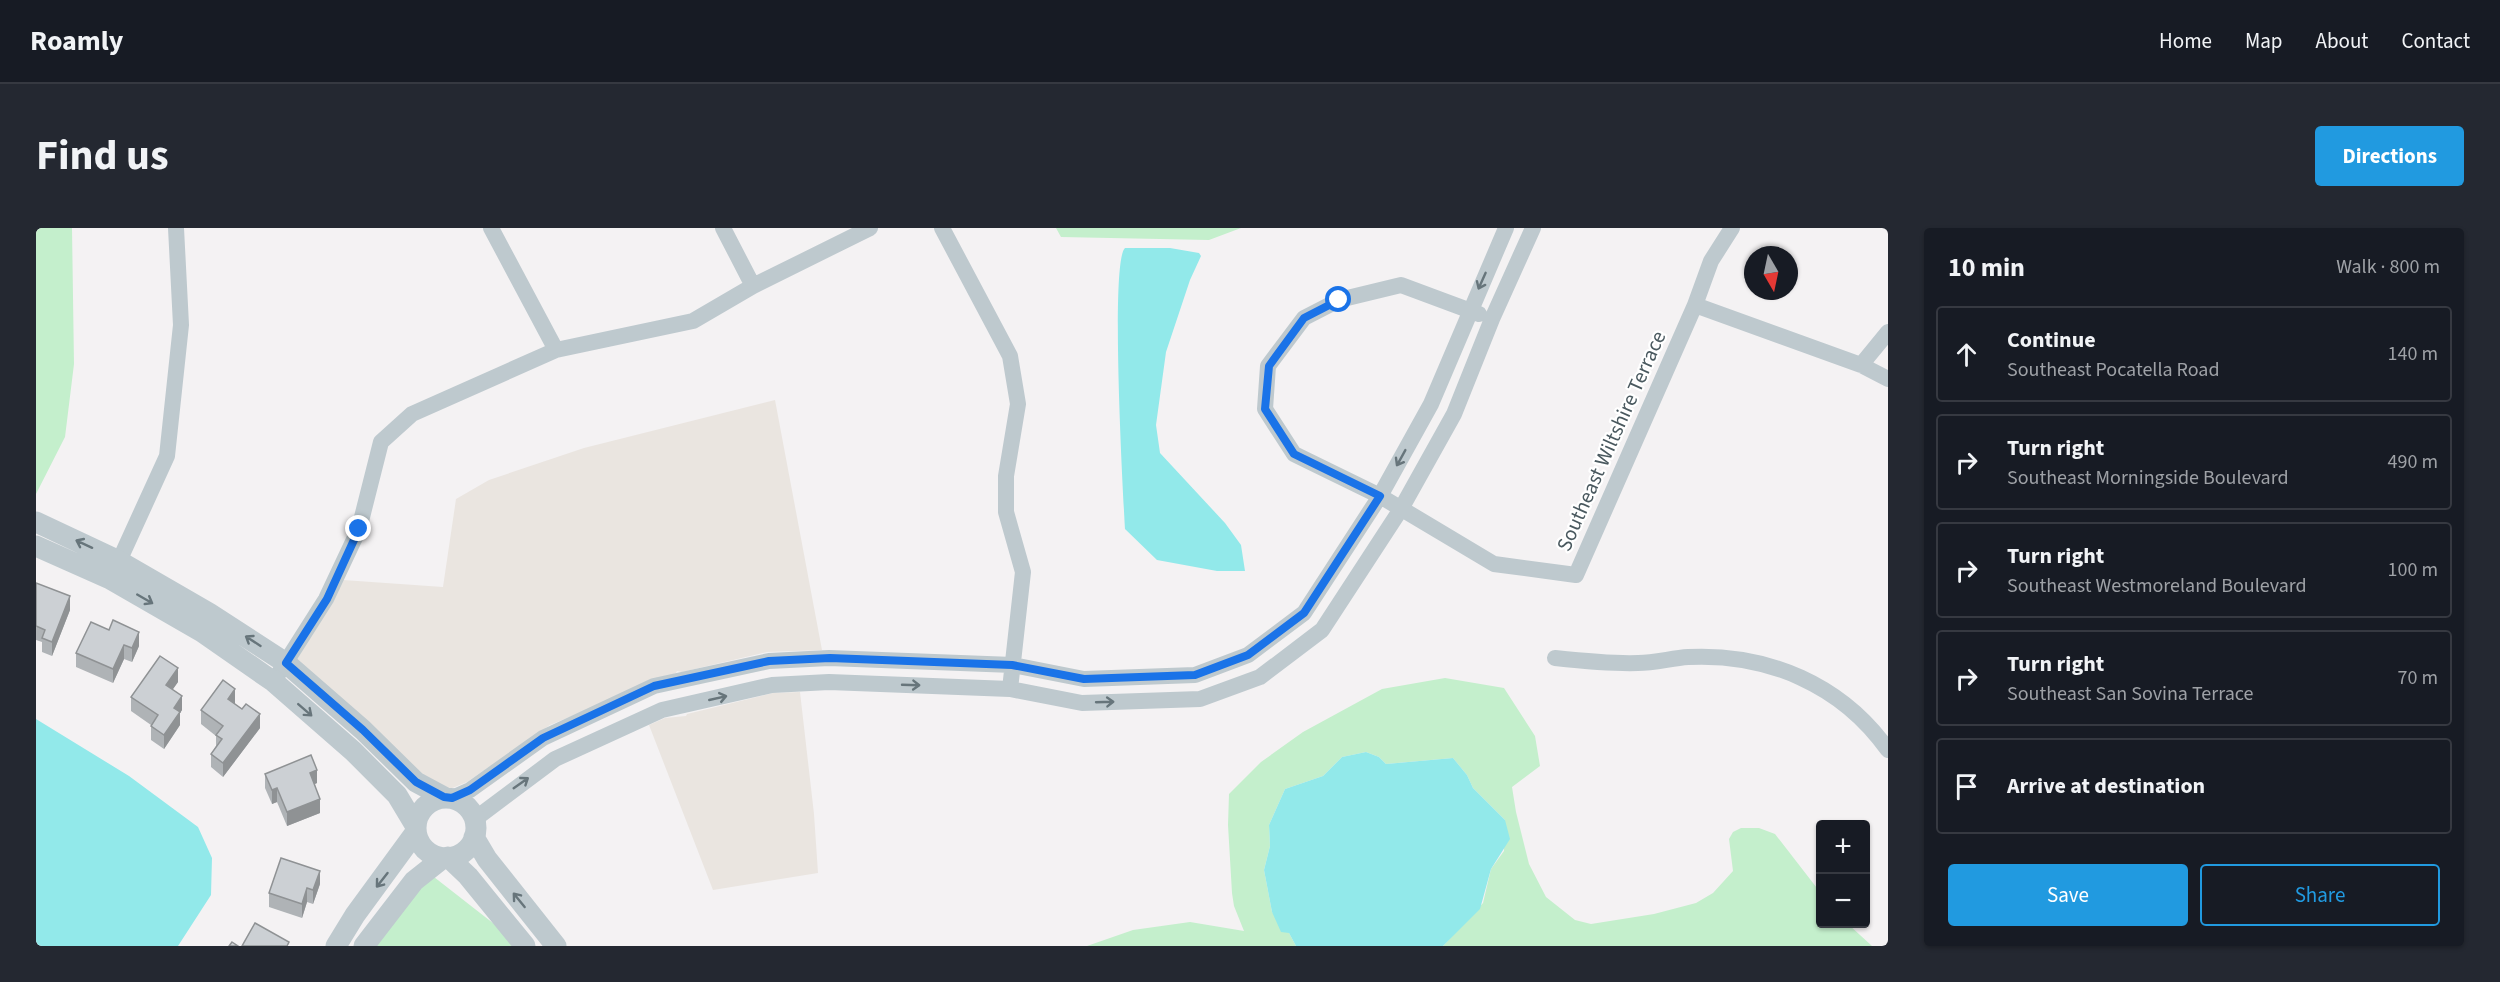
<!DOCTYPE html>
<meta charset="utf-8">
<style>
:root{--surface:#171b24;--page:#242831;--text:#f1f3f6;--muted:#9ea1a6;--line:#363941;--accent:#219ae0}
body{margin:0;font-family:"Source Sans 3",sans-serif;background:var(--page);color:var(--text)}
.controls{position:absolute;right:18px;bottom:18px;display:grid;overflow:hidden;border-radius:6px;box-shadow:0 2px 4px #0004}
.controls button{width:54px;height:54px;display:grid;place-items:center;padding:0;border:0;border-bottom:2px solid var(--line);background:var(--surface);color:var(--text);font:30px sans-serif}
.compass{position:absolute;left:1708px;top:18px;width:54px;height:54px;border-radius:50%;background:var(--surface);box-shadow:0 2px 4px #0004;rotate:171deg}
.stop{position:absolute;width:18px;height:18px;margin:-14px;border:4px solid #1a73e8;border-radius:50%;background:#fff}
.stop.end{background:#1a73e8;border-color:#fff;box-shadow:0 2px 6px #0008}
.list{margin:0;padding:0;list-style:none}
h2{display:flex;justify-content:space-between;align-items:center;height:78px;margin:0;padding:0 24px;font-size:26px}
h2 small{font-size:20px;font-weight:400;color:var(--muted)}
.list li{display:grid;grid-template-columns:39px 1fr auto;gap:18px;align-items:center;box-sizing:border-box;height:96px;margin:0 12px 12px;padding:0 12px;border:2px solid var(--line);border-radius:6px}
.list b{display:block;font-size:22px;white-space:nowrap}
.list p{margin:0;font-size:20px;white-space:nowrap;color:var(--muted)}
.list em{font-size:20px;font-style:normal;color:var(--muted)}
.actions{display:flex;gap:12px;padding:18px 24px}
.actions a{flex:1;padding:14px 0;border:2px solid var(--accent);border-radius:6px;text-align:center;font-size:21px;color:var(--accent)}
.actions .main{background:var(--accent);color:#fff}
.icon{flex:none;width:33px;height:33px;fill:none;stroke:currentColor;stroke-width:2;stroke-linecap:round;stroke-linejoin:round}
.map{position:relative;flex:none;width:1852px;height:718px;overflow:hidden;border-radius:6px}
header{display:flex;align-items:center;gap:36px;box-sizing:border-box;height:84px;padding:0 30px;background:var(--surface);border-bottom:2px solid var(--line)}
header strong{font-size:28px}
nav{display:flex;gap:33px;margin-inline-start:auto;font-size:21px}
.intro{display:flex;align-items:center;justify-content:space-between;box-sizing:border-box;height:144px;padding:0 36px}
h1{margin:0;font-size:42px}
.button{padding:15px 27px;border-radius:6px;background:var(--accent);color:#fff;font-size:21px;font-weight:700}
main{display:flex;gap:36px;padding:0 36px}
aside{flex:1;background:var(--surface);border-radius:6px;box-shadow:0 2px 4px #0004}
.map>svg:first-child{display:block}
.commercial{fill:#eae5e0}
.green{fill:#c4efcc}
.water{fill:#92e9ea}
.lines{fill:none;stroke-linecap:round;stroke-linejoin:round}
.minor{stroke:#bec9ce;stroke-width:16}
.tertiary{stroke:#bec9ce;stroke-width:21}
.wall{fill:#afb3b6}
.shaded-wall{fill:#8f9294}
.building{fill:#ccd0d4;stroke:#8f9294;stroke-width:1.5}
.oneway{stroke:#67757b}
.route{stroke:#1a73e8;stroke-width:8}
.labels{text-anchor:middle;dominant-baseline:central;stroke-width:4.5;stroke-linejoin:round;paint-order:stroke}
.street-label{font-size:21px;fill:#4a595f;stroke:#fff}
</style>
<header>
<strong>Roamly</strong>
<nav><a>Home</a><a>Map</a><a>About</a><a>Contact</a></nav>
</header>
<div class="intro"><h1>Find us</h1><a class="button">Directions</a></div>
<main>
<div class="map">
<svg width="1852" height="718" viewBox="0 0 1852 718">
<rect width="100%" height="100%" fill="#f4f2f3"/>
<!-- commercial -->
<path class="commercial" d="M739 172 786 422 731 424 646 444 641 443 640 445 514 497 431 554 414 561 384 547 260 433 307 352 407 359 420 271 453 252 548 220Z
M764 464 778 586 782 645 677 662 613 497 629 490 650 488 651 486 737 465Z"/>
<!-- green -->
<path class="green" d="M0 0H36L38 136 29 209 0 266Z
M1020 0H1205L1173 12 1025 9Z
M1409 450 1468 460 1499 508 1504 538 1476 559 1480 584 1493 636 1510 669 1539 692 1555 696 1618 686 1660 675 1677 665 1697 643 1693 611 1697 604 1705 600H1723L1739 606 1784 664V696H1812L1836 718H1407L1447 675 1455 641 1468 623 1469 592 1437 560 1431 547 1417 530 1350 536 1343 529 1330 524 1306 529 1287 548 1249 561 1233 597 1234 618 1228 642 1236 684 1253 705 1260 718H1051L1097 702 1154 694 1208 703 1198 678 1196 665 1192 597 1193 566 1225 534 1267 504 1346 461Z
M398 649 462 699 476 718H337L383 659Z"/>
<!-- water -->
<path class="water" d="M1089 20H1134L1163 25 1165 28 1154 52 1130 124 1120 197 1124 225 1189 295 1205 317 1209 343H1181L1121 332 1089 301C1087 266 1074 33 1089 20Z
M0 491 93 548 162 599 176 630 175 667 142 718H0Z
M1330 524 1343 529 1350 536 1417 530 1431 547 1437 560 1469 592 1474 611 1455 641 1444 681 1407 718H1260L1253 705 1245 704 1236 684 1228 642 1234 618 1233 597 1249 561 1287 548 1306 529Z"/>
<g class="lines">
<!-- minor -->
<path class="minor" d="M455 0 520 122
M687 0 717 58
M906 0 974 128 982 176 970 248V284L987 344 974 461
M1659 77 1825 137 1852 151
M1443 86 1365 57 1303 72 1268 90 1232 138 1229 181 1258 226 1344 268 1458 336 1540 347 1659 77 1675 33 1696 0
M1825 137 1852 104
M79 342 131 228 145 97 140 0
M1519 430C1547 433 1575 436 1602 435 1619 435 1636 430 1652 429 1732 425 1806 457 1852 522
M243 445 290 371 323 301 345 214 376 186 520 122 657 93 717 58 834 0
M416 570 434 562 507 510 618 458 733 433 793 430 977 437 1048 451 1159 447 1212 427 1268 385 1344 268 1395 176 1470 0
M439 591 519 531 626 482 736 457 793 454 974 461 1046 475 1164 471 1224 449 1286 402 1365 281 1418 186 1456 91 1497 0"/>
<!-- tertiary -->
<path class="tertiary" d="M0 294 83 333 173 385 250 435 327 502 380 554 408 569
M0 318 74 351 166 404 238 454 317 523 361 567 379 597
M380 600a30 30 0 1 1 60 0a30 30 0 1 1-60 0Z
M438 609 451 631 520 718
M412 629 432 648 489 718
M300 718 319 687 379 605
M328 718 378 653 407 630"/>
</g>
<!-- wall -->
<path class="wall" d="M0 355 34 382 16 428 6 424V414L0 412Z
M55 394 103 418 96 434 88 431 77 455 40 439V425Z
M142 454 136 462 146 482 144 485V497L128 521 115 512V497L95 483V469Z
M199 475V476L224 500 187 549 175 539V526L180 518V508L165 496V482Z
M229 546 281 555 279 556 284 585 251 598 241 574 236 576 229 560Z
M284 656 277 676 271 674 266 690 233 679V665Z"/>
<!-- shaded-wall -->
<path class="shaded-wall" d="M34 368V382L16 428V414Z
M103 404V418L96 434V420Z
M88 417V431L77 455V441Z
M142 440V454L130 471V457Z
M199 461V475L192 484V471Z
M146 468V482L144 485V497L128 521V507L138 480Z
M224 486V500L187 549V535Z
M281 542V555L274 558V545Z
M241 560V574L236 576V562Z
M284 571V585L251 598V584Z
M284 643V656L277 676V662Z
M271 660V674L266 690V676Z"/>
<!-- building -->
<path class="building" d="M0 355 34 368 16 414 6 410 9 402 0 398Z
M77 392 103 404 96 420 88 417 77 441 40 425 55 394 73 402Z
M124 428 142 440 130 457 146 468 138 480 144 484 128 507 115 498 122 487 95 469Z
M187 452 199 461 192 471 206 481 210 476 224 486 187 535 175 526 186 511 180 507 187 498 165 482Z
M275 527 281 542 274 545 284 571 251 584 241 560 236 562 229 546Z
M245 630 284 643 277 662 271 660 266 676 233 665Z
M219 695 253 714 251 718H206Z
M196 714 202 718H193Z"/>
<!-- one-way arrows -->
<defs><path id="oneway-shaft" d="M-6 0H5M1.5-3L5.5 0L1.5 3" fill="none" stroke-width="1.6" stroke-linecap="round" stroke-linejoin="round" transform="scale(1.5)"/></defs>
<g class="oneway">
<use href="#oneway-shaft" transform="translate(1446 53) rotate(114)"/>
<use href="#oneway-shaft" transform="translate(1365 230) rotate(119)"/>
<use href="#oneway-shaft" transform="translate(48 316) rotate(-155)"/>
<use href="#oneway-shaft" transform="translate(109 371) rotate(30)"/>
<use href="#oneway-shaft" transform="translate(217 413) rotate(-147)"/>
<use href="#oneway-shaft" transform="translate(875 457) rotate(2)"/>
<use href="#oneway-shaft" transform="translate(682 470) rotate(-13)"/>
<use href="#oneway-shaft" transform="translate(1069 474) rotate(-2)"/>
<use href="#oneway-shaft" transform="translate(269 482) rotate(41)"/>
<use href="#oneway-shaft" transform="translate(485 555) rotate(-35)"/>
<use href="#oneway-shaft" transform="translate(346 652) rotate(128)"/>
<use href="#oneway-shaft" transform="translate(483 672) rotate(-129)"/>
</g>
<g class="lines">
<!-- route -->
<path class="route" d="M323 301 291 371 250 435 327 502 380 554 408 569 416 570 434 562 507 510 618 458 733 433 794 430 976 437 1048 451 1159 447 1212 427 1268 385 1344 268 1258 226 1229 181 1233 138 1268 90 1303 72"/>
</g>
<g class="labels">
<!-- street labels -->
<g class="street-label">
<text transform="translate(1575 213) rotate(-66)">Southeast Wiltshire Terrace</text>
</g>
</g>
</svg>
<div class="controls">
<button>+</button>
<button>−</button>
</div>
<svg class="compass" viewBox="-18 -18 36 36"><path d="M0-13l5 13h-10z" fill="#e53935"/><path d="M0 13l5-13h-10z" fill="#9ea1a6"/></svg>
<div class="stop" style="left:1303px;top:72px"></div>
<div class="stop end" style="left:323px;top:301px"></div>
</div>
<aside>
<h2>10 min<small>Walk · 800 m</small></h2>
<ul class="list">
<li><svg class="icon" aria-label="ahead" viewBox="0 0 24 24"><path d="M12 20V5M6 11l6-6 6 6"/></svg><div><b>Continue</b><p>Southeast Pocatella Road</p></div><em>140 m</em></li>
<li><svg class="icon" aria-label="right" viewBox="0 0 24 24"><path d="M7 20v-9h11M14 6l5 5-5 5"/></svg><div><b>Turn right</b><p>Southeast Morningside Boulevard</p></div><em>490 m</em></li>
<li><svg class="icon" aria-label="right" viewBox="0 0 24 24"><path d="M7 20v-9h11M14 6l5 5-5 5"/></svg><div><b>Turn right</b><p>Southeast Westmoreland Boulevard</p></div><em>100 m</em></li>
<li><svg class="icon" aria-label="right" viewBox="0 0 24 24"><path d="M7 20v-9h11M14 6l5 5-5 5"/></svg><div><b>Turn right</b><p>Southeast San Sovina Terrace</p></div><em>70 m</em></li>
<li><svg class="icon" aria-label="arrive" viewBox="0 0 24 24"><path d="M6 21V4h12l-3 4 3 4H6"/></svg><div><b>Arrive at destination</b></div></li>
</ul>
<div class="actions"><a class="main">Save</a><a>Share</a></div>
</aside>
</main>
